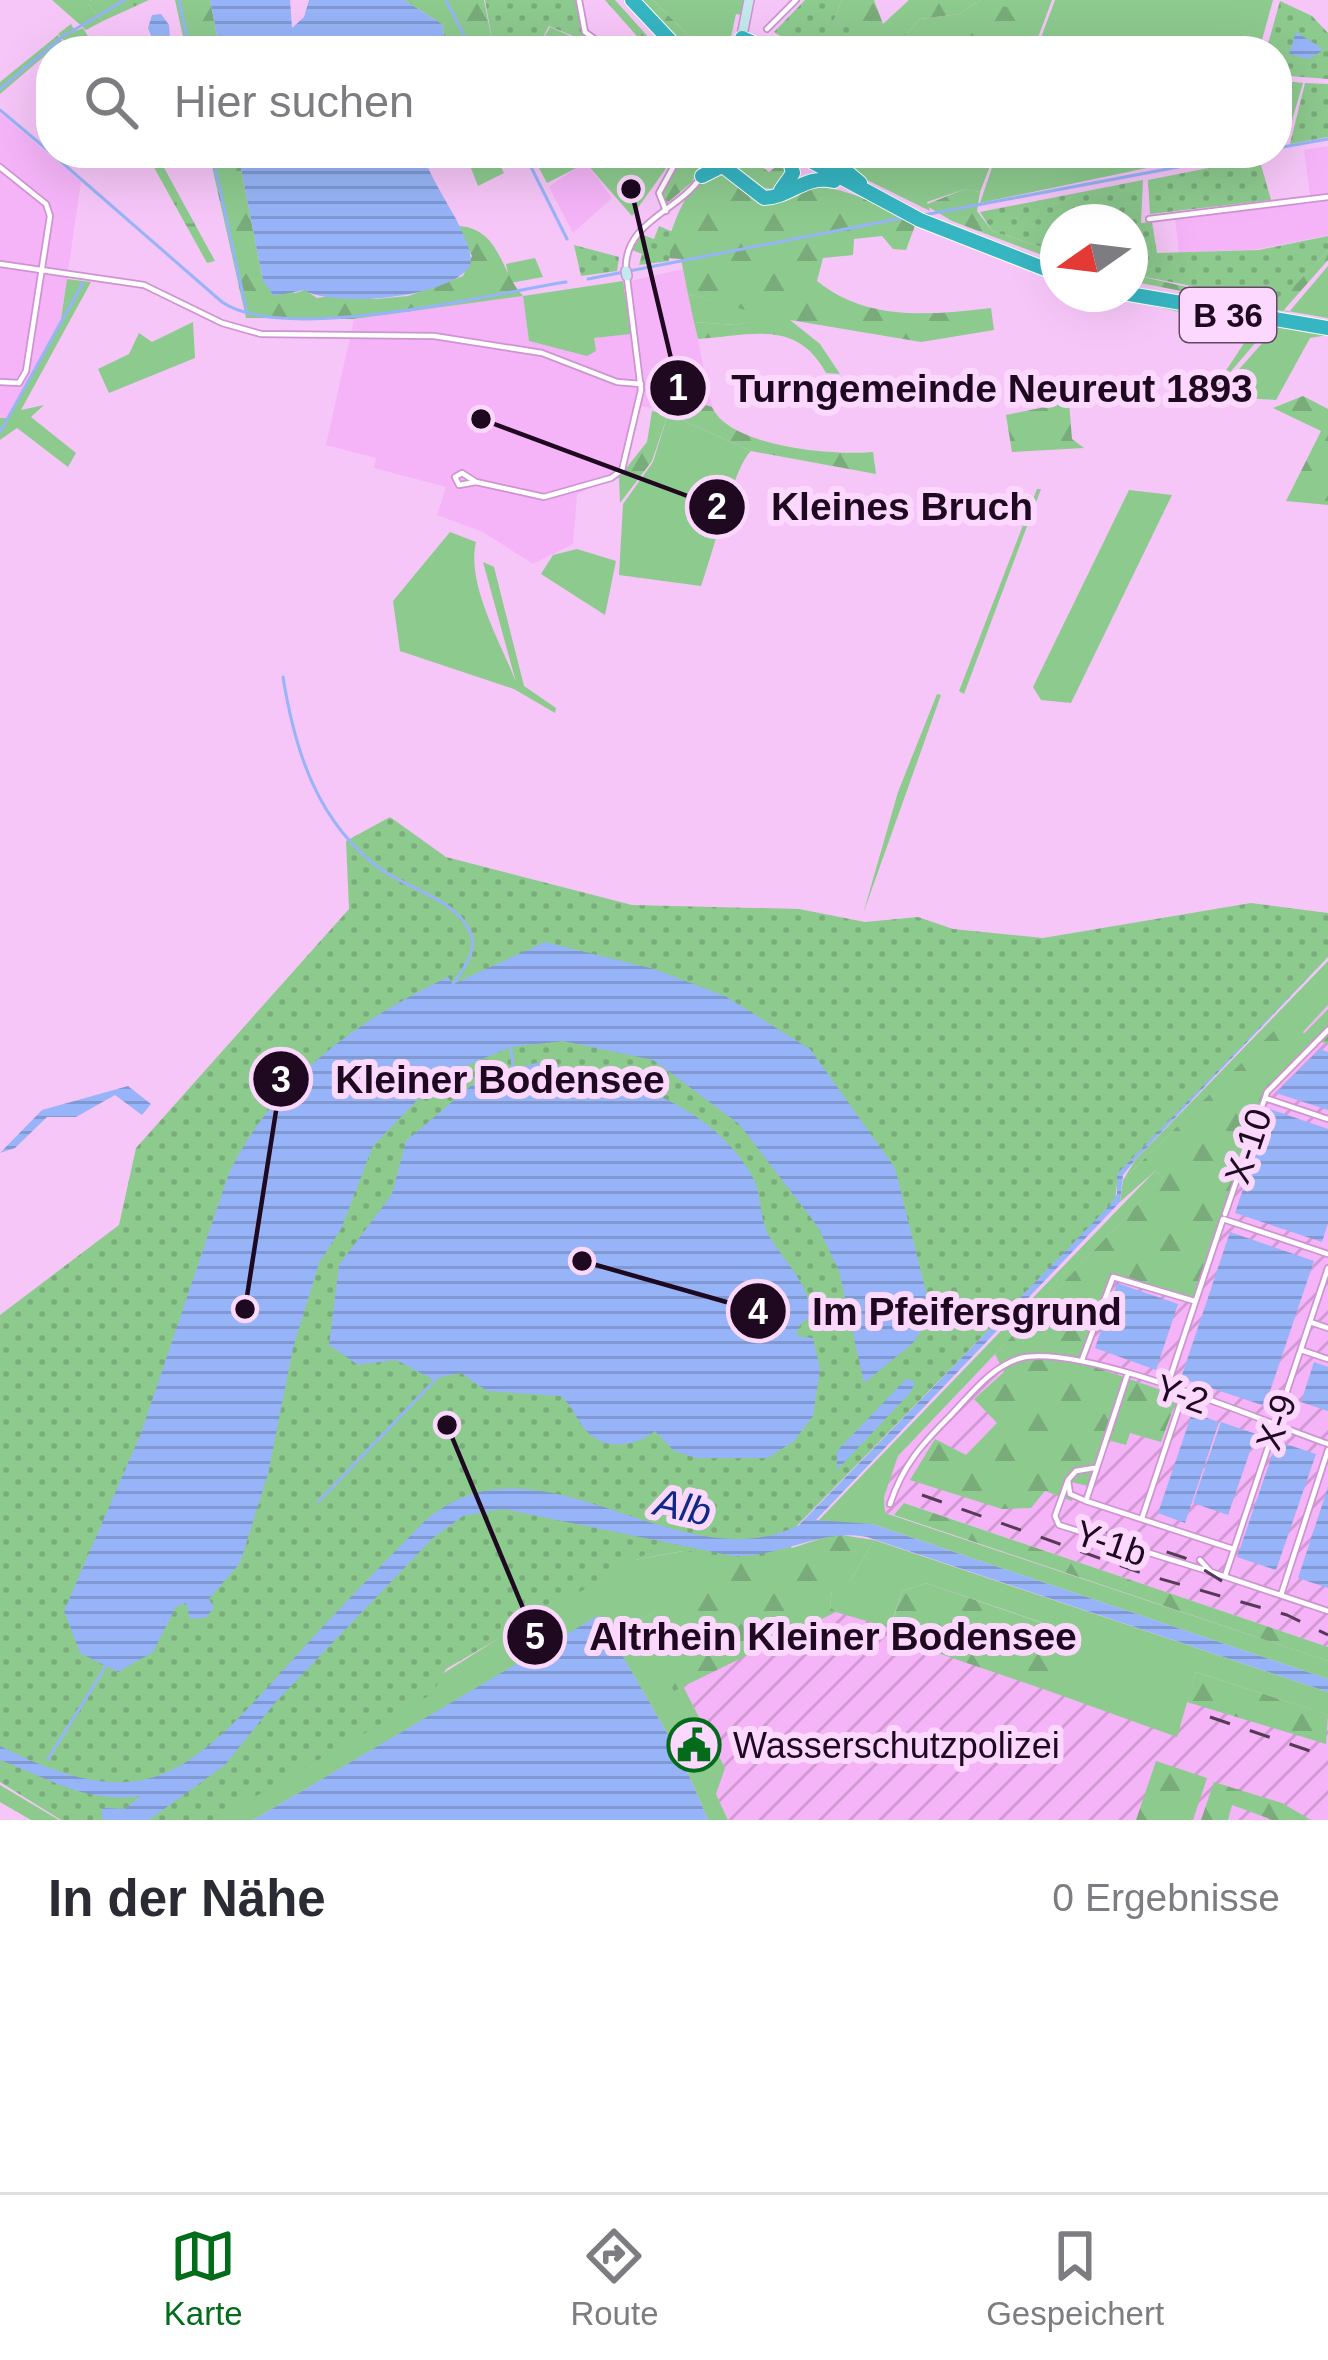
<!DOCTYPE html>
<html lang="de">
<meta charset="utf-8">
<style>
:root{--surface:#fff;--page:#f7f7f7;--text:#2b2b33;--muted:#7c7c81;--line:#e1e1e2;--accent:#026c1b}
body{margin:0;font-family:Arial,sans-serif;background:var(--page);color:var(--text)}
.compass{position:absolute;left:1040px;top:204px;width:108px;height:108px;border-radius:50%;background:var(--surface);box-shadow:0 12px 48px #0002;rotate:256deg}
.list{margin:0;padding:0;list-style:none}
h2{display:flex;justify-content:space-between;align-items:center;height:156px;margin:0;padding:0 48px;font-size:51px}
h2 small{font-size:39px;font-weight:400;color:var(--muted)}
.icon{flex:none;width:66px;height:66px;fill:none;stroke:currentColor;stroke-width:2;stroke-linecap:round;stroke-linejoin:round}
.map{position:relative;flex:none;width:1328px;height:1820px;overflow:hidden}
.search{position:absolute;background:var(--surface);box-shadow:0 12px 48px #0002;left:36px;right:36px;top:36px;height:132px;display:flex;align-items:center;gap:30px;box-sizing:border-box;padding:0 42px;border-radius:48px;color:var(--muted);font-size:45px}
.sheet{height:372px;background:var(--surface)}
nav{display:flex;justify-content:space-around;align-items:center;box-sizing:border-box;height:168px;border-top:3px solid var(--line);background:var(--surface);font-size:33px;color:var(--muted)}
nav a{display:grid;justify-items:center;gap:6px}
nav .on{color:var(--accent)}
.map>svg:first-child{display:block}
.built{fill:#f5b4f8}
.industrial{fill:url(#industrial-furrows)}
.grass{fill:#8dca8e}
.forest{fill:url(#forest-firs)}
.wetland{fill:url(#wetland-marsh)}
.park{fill:url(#park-dots)}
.water{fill:url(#water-rules)}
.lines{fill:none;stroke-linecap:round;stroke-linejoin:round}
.stream{stroke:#96b4f7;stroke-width:3}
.street-casing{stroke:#ce94d1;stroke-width:8}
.secondary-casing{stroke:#ce94d1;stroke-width:12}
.highway-casing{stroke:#fff;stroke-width:16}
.street{stroke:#fff;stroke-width:4.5}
.secondary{stroke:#c3e9ed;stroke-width:9}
.highway{stroke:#36b5c2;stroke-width:14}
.rail{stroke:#553957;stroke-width:3;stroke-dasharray:21 21;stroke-linecap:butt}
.labels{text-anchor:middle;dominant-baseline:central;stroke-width:12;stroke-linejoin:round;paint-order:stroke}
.shield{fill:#fdd8fe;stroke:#614763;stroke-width:3}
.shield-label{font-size:33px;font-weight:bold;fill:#1e0920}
.street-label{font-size:36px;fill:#1e0920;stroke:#fdd8fe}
.poi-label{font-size:36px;fill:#1e0920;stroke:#fdd8fe;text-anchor:start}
.water-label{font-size:39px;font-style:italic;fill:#0e2986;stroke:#fdd8fe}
.leader{fill:none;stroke:#1e0920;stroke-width:4.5}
.callout-dot{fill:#1e0920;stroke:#fdd8fe;stroke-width:4.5}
.mark-label{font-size:36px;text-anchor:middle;font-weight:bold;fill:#fff}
.callout-label{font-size:39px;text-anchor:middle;font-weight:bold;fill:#1e0920;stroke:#fdd8fe;stroke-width:12;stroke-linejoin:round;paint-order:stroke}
</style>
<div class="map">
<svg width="1328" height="1820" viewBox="0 0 1328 1820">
<defs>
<pattern id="industrial-furrows" width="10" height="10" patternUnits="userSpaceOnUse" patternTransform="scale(3)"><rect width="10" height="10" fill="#f5b4f8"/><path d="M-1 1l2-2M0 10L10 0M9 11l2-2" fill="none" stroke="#d299d4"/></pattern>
<pattern id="forest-firs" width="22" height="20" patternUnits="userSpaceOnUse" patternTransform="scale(3)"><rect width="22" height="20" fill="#8dca8e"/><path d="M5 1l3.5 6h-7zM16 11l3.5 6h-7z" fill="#79ac7a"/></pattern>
<pattern id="wetland-marsh" width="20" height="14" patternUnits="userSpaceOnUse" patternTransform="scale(3)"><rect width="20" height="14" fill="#8dca8e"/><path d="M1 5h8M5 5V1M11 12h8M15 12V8" fill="none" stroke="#79ac7a"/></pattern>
<pattern id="park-dots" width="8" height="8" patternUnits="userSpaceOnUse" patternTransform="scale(3)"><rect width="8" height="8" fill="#8dca8e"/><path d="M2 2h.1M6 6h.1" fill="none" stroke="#79ac7a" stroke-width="1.8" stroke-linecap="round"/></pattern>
<pattern id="water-rules" width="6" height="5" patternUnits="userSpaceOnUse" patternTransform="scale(3)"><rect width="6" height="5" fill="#96b4f7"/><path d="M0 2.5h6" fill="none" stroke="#8199d3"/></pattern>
</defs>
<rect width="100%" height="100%" fill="#f6c6f8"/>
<!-- built -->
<path class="built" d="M0 113 81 182 61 319 7 419 0 418Z
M1328 146V235L1259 249 1179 253 1175 217 1311 202 1304 150Z
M585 162 612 198 573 233 549 187Z
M683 269 712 407 663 392 659 409 634 405 616 476 577 494 573 544 533 564 483 532 437 515 446 487 374 468 376 458 326 445 354 319 523 296 529 341 586 355 594 338 637 333 630 281Z"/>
<!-- industrial -->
<path class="industrial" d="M1328 1005V1647L905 1503 894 1515 885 1513 884 1497 898 1456Z
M644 1572 1328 1711V1820H728L716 1794 725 1768 684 1688Z"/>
<!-- grass -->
<path class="grass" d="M52 0H91L88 4 103 21 86 30Z
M653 0H745L736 51 742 15 736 14 728 51H704Z
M981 0H1052L1033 51H891L920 19 959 14Z
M1055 0H1273L1259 51H1036Z
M550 27 604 51H536Z
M1277 80 1303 83 1286 141 1277 143Z
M465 153H494L504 173 478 186Z
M531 153H677L632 216 586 163 547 183Z
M827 153H995L980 192 965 189 927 202 930 211 851 172Z
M997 153H1218L980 203Z
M535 258 543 277 510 283 506 264Z
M1328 266V318L1130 284 1289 312Z
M67 279 91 282 21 410 44 405 31 417 76 453 68 467 17 428 0 440V418H7L61 319Z
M623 281 631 334 594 338 596 351 587 356 529 341 523 296Z
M688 294 774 317 736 325 694 322Z
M1097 294H1113L1328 335 1310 338 1276 400 1215 396 1275 329 1269 327 1208 398 1254 328Z
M193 322 195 358 109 393 98 369 129 354 139 333 152 342Z
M668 414 751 451C735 464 712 556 701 586L619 575 623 504 653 462Z
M1037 489H1041L964 694 959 691Z
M1129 490 1172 495 1071 703 1041 700 1033 687Z
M450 532 476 542C466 584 501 643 516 682L483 562 494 567 524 686 556 708 555 713 514 689 400 651 393 601Z
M577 549 616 561 605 615 541 574 553 555Z
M937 694 941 695 863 914 898 792Z
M1328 961V1005L1302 1033 1293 1013 1123 1180 1136 1159Z
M1155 1171 1163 1178 898 1456 884 1497 885 1513 1328 1661V1679L872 1524 817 1522Z
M874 1540 1328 1692V1715L1196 1672 1177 1737 1046 1690 1064 1630 926 1583 902 1591 890 1628 836 1612 830 1608 832 1589 851 1580Z
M689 1550 694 1590 635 1623 675 1690 683 1686 725 1768 716 1794 728 1820H708L681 1757 599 1616 253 1820H211L618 1563Z
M0 1785 59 1820H31L0 1802Z"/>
<!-- forest -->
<path class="forest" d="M175 0H210L220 51H186Z
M404 0H484L494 51H447L442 24Z
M605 0H615L661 51H650Z
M639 0H653L704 51H689Z
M842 0H874L883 24 909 0H981L959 14 920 19 891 51H881L833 22Z
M1031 0H1041L1044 6C1032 32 996 48 968 47L969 25 996 5 1012 8Z
M71 24 75 31 83 28 97 51H74L58 34Z
M209 153H238L263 281 295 293 305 290 317 298 343 294 376 299 408 296 463 276 472 256 457 226C500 227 500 272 523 296L354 319 246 318Z
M685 153H705L692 182 665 205 661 191Z
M722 153H742L769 172 777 166 771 153H783L790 170 776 189 759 188Z
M719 168 750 195C832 178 842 188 916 223L906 250 893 249 882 236 854 239 853 255 823 258 817 281C868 322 930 315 991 308L994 330 921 342 790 320 820 344 840 374 826 373C797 319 752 335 698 339L694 322 736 325 770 317 688 294 681 259 665 258C670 228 687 179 719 168Z
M965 189 980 192 977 211 992 231 1058 252V261L952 221 925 205Z
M1328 251V260L1283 311 1130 281V274L1218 294 1283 297Z
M662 391 712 407C730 447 834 456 873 452L876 474 751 451 668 414 652 461 620 503 619 477 647 442 652 411 661 413Z
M1303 396 1328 409V505L1286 501 1321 431 1273 408Z
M1069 402 1072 439 1084 448 1012 452 1006 415Z
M1328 1009V1044L1316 1040 1264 1091 1193 1299 1113 1274 1081 1362 1178 1396 1161 1442 1130 1433 1126 1445 1104 1439 1088 1486 1071 1482 1072 1501 1045 1491 1031 1508 1002 1509 910 1480 935 1439 966 1455 997 1423 974 1399 1004 1372 995 1354 1163 1178 1155 1171 1120 1202 1123 1180 1293 1012 1304 1034Z
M904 1503 1328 1647V1661L894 1515Z
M835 1534 874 1540 851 1580 832 1590 830 1607 836 1612 674 1691 635 1623 693 1590 688 1550 618 1563 443 1670 429 1694 149 1820 433 1538 783 1551Z
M926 1583 1065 1631 1046 1690 888 1636 902 1591Z
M1196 1672 1328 1715 1326 1744 1187 1702Z
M1156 1761 1207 1778 1193 1820H1136Z
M1214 1782 1282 1803 1311 1820H1273L1232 1805 1228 1820H1201Z"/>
<!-- wetland -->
<path class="wetland" d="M92 0H149L103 21 87 3Z
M58 35 62 41 0 94V82Z
M146 153H156L215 261 207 263Z"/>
<!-- park -->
<path class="park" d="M485 0H576L585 41 549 26 536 51H494Z
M805 0H842L833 22H847L881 51H804L774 32Z
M1280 1 1312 16 1328 33V79L1277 75V51H1266Z
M1305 83 1328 84V137L1290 144Z
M1259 158 1271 200 1150 214 1148 180Z
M1143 180 1141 223 1152 222 1157 253 1259 250 1328 236V251L1278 303 1130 274V222H1058V252L992 231 980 212Z
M659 226 673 232 669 261 639 265 642 254 632 250 638 233 654 239Z
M574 245 619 257 617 271 581 276Z
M390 817 446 857 632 905 799 909 865 922 918 917 953 929 1043 938 1251 903 1328 913V957L1118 1175 1115 1201 787 1536 792 1549 749 1559 656 1548 446 1669 432 1694 215 1820H61L0 1782V1315L119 1225 136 1148 349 909 346 841Z"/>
<!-- water -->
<path class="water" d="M210 0H290L292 28 304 17 309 0H404L442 24 447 51H220Z
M161 14 169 25 171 51H157L148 28 152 15Z
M1296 32 1320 47 1322 51 1308 59 1289 54Z
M238 153H423C431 187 477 239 470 266 448 299 332 308 304 290L274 296 263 281Z
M545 942 654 969 725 996 810 1049 895 1168 932 1316 912 1344 864 1383 839 1271 818 1227 739 1124 653 1060 563 1041 511 1047 456 1070 424 1093 373 1146 341 1229 319 1263 293 1348 268 1474 240 1563 209 1599 214 1608 205 1618 190 1619 186 1603 176 1607 153 1652 118 1672 80 1653 64 1611 141 1433 229 1173C275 1079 356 1021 448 977L453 984Z
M1328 957 1136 1159 1123 1175 1120 1202 816 1520 872 1524 1328 1679V1692L867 1537C820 1528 781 1558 733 1556L503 1509 463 1516 433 1538 274 1704 225 1765 149 1820H102V1808L125 1809 140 1796C86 1804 48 1778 0 1760V1746C146 1820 188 1775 287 1666 332 1616 378 1568 426 1520 540 1423 678 1586 799 1525L1109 1206 1117 1194V1174Z
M1320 1049 1328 1052V1110L1276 1093Z
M536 1063C614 1074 708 1100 751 1174 763 1194 758 1216 769 1236 785 1263 810 1283 810 1316L798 1327 797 1336 813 1338 820 1369 813 1416 794 1441 768 1458H696L674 1451 655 1431C636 1447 602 1452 584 1428 575 1417 573 1406 560 1396L487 1391 461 1373 432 1379 396 1360 358 1365 329 1345 339 1265 392 1194 406 1141 479 1079Z
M128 1086 151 1104 142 1115 115 1095 76 1117H47L15 1148 0 1153 42 1110Z
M1270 1109 1328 1129V1223L1322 1242 1235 1213Z
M1230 1232 1314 1261 1265 1406 1181 1378Z
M1117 1283 1178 1304 1156 1370 1095 1348Z
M1314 1362 1328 1367V1411L1301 1402Z
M906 1379 915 1381 911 1392 837 1470V1451Z
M1192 1413 1219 1422 1185 1523 1158 1513Z
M1221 1422 1256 1434 1228 1515 1193 1503Z
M1277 1441 1316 1454 1276 1570 1237 1557Z
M1328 1487V1588L1298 1578Z
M599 1615 681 1757 708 1820H253Z"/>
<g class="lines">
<!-- stream -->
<path class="stream" d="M179 0 190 51
M446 0 472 51
M0 89 62 37 125 0
M0 110 50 152
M1277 148 1328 139
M51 153 222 302C284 345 490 294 566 282
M212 153 247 313
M524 153 567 239
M924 215 1252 153
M588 279 902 218
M0 432 83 283
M283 677C295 752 318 824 382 870 409 889 458 900 471 934 477 952 463 970 453 984
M511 1047 513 1067
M318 1502 439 1376
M48 1759 106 1666"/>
<!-- street casing -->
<g class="street-casing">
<path id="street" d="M579 0 585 32 611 51
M767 29 796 0
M0 167 46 204 50 216 26 371 19 383 0 382
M666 211 659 193 681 153
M1149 219 1328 197
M0 264 144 285 222 323 261 334 434 336 542 353 617 382 641 384
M626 271C623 222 678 212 701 177
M476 482 462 473 455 477 459 485 476 482 544 497 611 478 622 470 641 390 627 278
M1265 1098 1328 1119
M1225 1214 1267 1092 1328 1030
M1310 1322 1328 1328
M1301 1350 1328 1359
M1082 1360 1113 1277 1194 1301
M1167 1387 1223 1219 1328 1254
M1068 1480 1055 1516 1059 1525 1211 1572
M1068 1480 1070 1494 1086 1501 1233 1549
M1068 1480 1076 1471 1094 1468
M1086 1501 1127 1376
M890 1504C903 1465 922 1444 951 1415 971 1394 992 1366 1021 1358 1082 1343 1262 1421 1328 1444
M1142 1518 1183 1395
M1200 1560 1211 1572 1328 1611
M1225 1576 1328 1268
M1281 1595 1328 1450"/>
</g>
<!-- secondary casing -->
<g class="secondary-casing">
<path id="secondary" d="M739 51 749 0
M626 271 627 276"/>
</g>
<!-- highway casing -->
<g class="highway-casing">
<path id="highway" d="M632 0 680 51
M742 38 772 51
M796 153 920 220 1058 274
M824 153 860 183
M710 156 764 198C791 197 805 174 834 181
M702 176 724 165
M781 190 793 173 788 153
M1129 294 1328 328"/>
</g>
<!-- street -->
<use href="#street" class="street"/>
<!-- secondary -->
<use href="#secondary" class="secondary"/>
<!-- highway -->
<use href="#highway" class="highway"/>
<!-- rail -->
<path class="rail" d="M922 1495 1147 1575 1287 1615 1328 1635
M1087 1525 1185 1558 1233 1588
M1210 1717 1328 1757"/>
</g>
<!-- icons -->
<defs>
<g id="civic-ring" transform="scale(2.7)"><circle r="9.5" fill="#fdd8fe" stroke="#026c1b" stroke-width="1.5"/><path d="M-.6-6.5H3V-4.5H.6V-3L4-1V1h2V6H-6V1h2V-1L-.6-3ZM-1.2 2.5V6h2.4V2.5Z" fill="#026c1b"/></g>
</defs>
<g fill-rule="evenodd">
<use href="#civic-ring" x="694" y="1745"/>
</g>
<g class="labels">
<!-- shield labels -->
<rect class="shield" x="1180" y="288" width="96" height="54" rx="9"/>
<g class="shield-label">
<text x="1228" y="315">B 36</text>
</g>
<!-- street labels -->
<g class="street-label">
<text transform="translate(1248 1146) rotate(-71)">X-10</text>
<text transform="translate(1182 1394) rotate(19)">Y-2</text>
<text transform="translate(1276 1422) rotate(-71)">X-9</text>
<text transform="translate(1111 1543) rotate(19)">Y-1b</text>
</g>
<!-- poi labels -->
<g class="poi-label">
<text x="733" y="1745">Wasserschutzpolizei</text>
</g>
<!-- water labels -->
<g class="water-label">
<text transform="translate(683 1507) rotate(12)">Alb</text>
</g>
</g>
<!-- callouts -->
<path class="leader" d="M631 189L678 388M481 419L717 507M245 1309L281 1079M582 1261L758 1311M447 1425L535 1637"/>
<g class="callout-dot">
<circle cx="631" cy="189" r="12"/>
<circle cx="481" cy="419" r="12"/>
<circle cx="245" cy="1309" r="12"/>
<circle cx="582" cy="1261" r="12"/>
<circle cx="447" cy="1425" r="12"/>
<circle cx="678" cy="388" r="30"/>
<circle cx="717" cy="507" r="30"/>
<circle cx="281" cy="1079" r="30"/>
<circle cx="758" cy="1311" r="30"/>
<circle cx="535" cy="1637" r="30"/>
</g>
<g class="mark-label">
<text x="678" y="400">1</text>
<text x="717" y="519">2</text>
<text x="281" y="1092">3</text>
<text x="758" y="1324">4</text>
<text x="535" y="1649">5</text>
</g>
<g class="callout-label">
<text x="992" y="402">Turngemeinde Neureut 1893</text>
<text x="902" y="520">Kleines Bruch</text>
<text x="500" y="1093">Kleiner Bodensee</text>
<text x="967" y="1325">Im Pfeifersgrund</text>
<text x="833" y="1650">Altrhein Kleiner Bodensee</text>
</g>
</svg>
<svg class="compass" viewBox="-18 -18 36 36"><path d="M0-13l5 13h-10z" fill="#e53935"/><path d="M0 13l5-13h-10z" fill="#7c7c81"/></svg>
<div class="search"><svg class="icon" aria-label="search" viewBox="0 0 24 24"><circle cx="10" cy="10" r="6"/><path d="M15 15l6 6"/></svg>Hier suchen</div>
</div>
<section class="sheet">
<h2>In der Nähe<small>0 Ergebnisse</small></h2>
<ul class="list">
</ul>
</section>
<nav>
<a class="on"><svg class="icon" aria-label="map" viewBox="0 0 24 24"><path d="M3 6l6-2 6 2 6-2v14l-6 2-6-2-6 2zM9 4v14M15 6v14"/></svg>Karte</a>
<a><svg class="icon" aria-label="directions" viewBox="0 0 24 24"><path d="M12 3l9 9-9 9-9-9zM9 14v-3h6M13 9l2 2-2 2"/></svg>Route</a>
<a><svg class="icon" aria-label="saved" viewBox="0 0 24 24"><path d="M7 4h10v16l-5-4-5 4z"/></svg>Gespeichert</a>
</nav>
